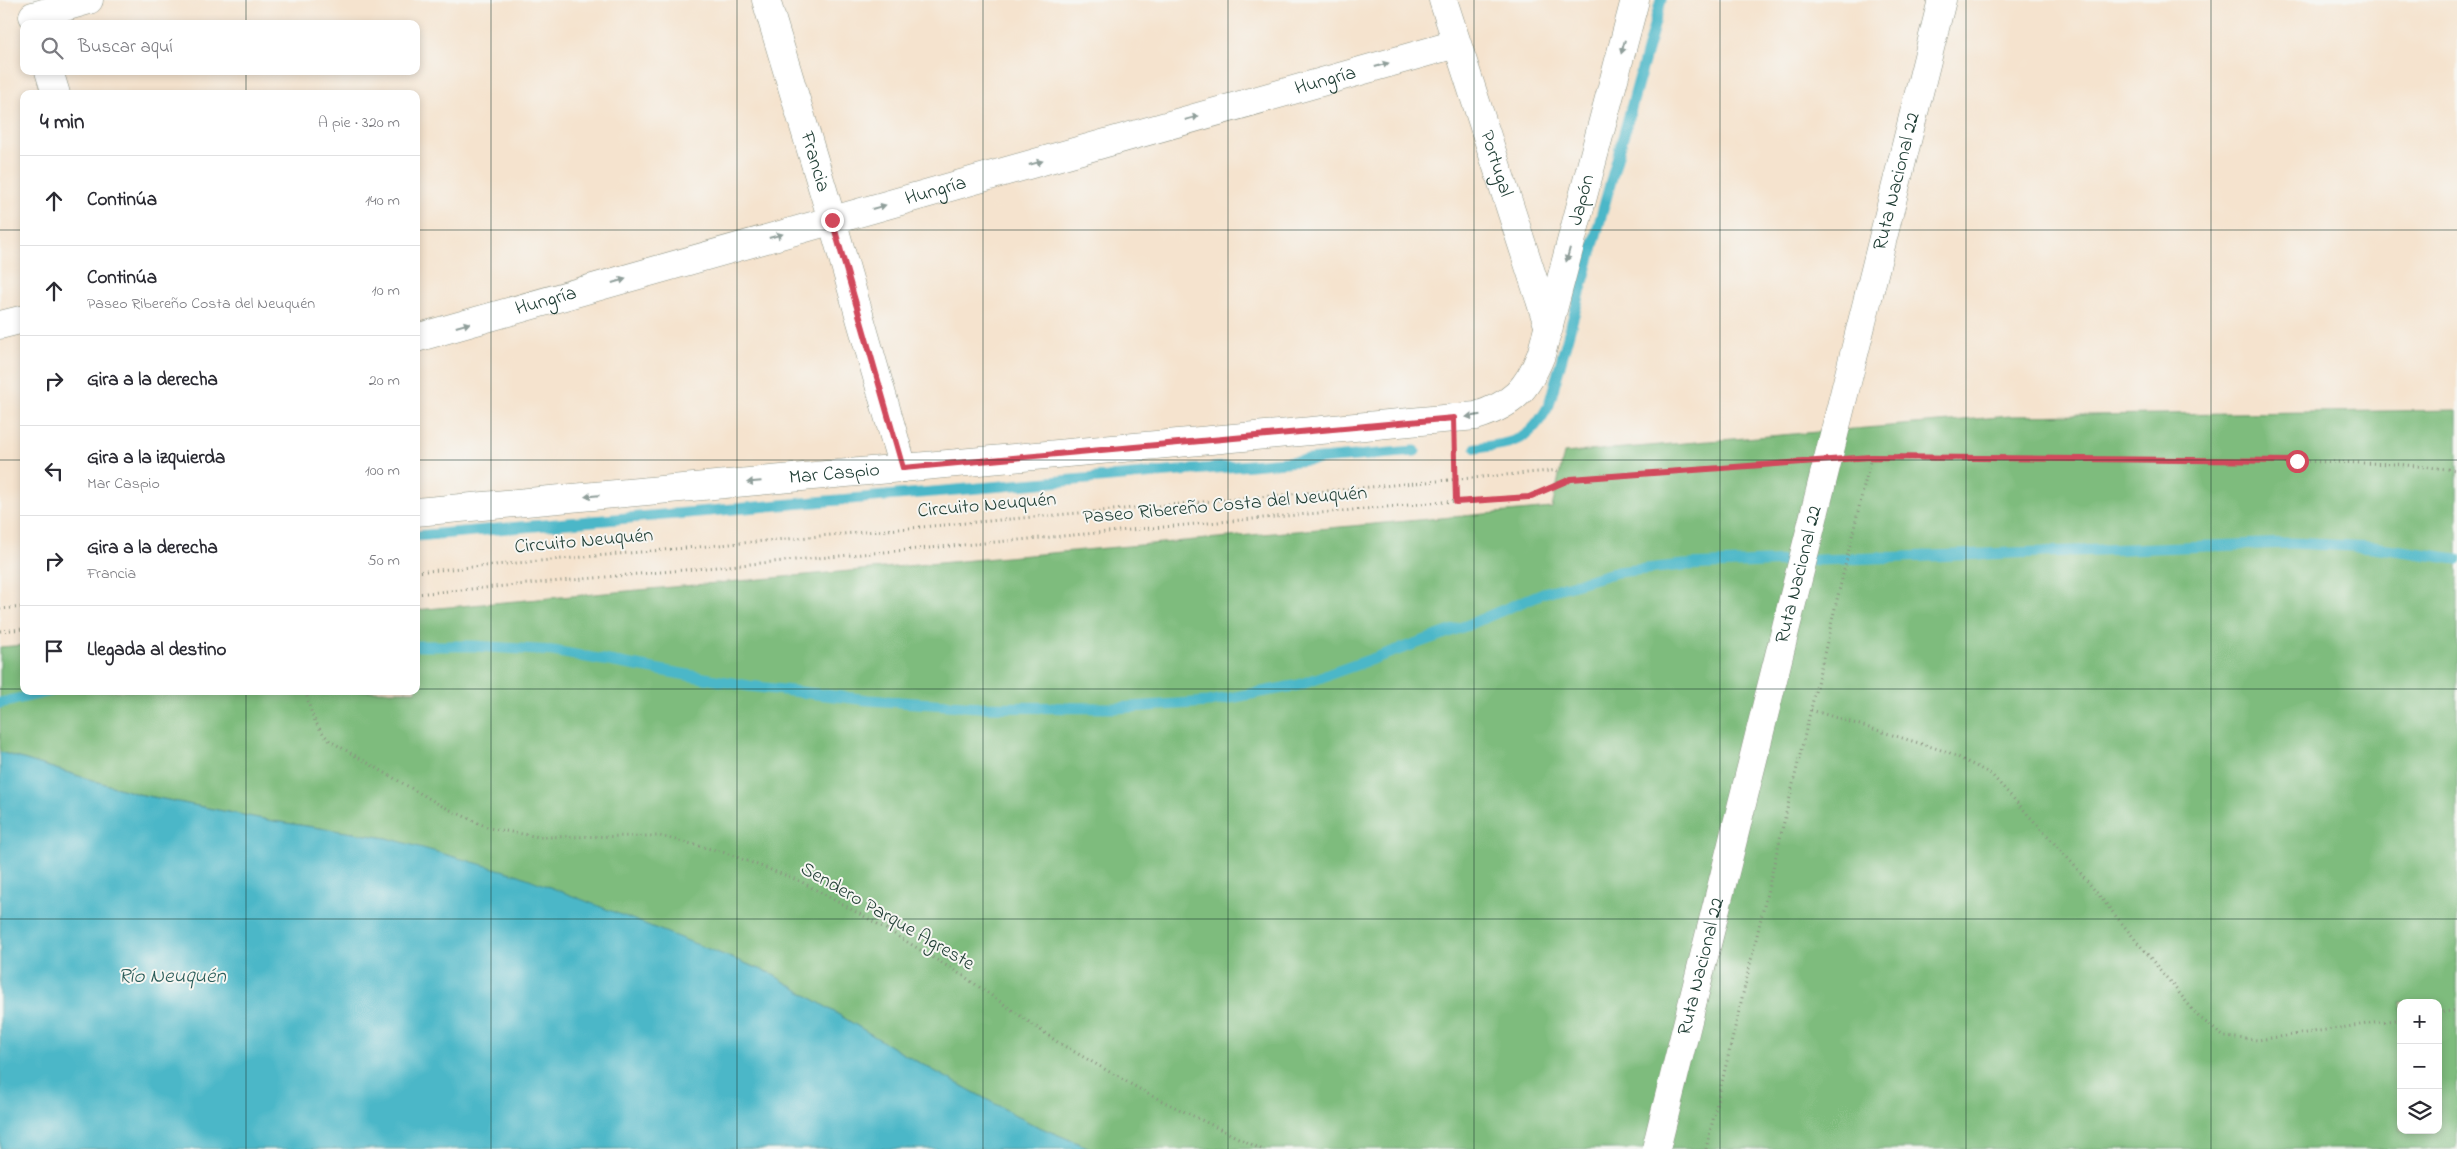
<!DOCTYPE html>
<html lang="es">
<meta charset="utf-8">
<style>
:root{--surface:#fff;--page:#f2f2f3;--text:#2b2b33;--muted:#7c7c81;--line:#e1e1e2}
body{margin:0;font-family:"Indie Flower",sans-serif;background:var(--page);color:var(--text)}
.controls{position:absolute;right:15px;bottom:15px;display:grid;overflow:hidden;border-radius:10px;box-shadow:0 2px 8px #0003}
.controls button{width:45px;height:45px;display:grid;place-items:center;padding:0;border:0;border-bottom:1px solid var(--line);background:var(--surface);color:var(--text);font:25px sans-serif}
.stop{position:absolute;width:15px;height:15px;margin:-11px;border:4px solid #d1495b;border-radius:50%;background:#fff}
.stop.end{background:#d1495b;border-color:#fff;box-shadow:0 1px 5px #0008}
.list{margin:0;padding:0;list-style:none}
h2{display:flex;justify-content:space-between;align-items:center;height:65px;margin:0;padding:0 20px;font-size:21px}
h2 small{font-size:16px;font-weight:400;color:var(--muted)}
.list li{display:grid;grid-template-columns:32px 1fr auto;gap:15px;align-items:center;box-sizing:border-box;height:90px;padding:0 20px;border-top:1px solid var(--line)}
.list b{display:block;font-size:19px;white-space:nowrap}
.list p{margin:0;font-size:16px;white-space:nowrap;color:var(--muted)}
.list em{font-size:16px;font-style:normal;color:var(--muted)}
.icon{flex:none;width:28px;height:28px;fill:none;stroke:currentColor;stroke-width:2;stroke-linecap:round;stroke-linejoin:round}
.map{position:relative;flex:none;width:2457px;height:1149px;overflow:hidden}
.search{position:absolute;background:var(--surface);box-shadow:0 2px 8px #0003;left:20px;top:20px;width:400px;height:55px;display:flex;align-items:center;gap:12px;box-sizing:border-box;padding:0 18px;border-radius:10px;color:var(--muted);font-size:19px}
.panel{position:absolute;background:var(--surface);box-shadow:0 2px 8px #0003;left:20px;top:90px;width:400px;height:605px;border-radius:10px}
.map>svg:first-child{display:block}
.forest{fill:#7ebc7d;stroke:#4e7c58;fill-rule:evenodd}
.water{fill:#4cb7c8;stroke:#367a7e}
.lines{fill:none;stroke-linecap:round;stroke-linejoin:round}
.stream{stroke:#4cb7c8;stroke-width:11}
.minor-casing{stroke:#8a9081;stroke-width:29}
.highway-casing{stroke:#8a9081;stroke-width:29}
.path{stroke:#8a9081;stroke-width:3;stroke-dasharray:1 4;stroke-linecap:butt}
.minor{stroke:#fff;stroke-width:28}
.highway{stroke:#fff;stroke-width:28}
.highway-bridge-casing{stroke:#8a9081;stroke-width:29;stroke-linecap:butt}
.highway-bridge{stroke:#fff;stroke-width:28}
.oneway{fill:#8f9e9a}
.route{stroke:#d1495b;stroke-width:6}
.grid{fill:none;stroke:#1f3d34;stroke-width:1;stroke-opacity:0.55}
.labels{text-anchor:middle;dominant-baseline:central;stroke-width:4;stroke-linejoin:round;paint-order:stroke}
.street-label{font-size:20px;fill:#1f3d34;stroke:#f6f6f2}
.water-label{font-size:21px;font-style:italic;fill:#2a5c59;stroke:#f6f6f2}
</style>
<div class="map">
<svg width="2457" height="1149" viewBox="0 0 2457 1149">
<rect width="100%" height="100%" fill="#f6f6f2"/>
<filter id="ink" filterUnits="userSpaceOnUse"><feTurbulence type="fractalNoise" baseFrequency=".02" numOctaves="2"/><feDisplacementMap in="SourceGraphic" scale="10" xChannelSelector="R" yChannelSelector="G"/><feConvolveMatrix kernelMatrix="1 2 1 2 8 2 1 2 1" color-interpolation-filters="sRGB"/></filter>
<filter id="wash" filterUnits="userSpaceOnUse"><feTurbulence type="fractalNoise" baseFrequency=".0096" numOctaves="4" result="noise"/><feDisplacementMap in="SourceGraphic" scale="20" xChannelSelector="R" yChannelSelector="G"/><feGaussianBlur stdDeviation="1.12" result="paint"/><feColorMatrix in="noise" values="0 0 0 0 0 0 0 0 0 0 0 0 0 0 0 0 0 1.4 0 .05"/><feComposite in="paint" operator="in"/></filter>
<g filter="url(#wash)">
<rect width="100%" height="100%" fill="#f5e3ce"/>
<!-- forest -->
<path class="forest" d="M2457 410V1149H1092L1032 1124 905 1055 770 973 653 928 387 838 273 821 138 794 0 752V647L24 645V691H416V610L1552 508 1564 453 2011 416ZM2401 1003H2438V1130H2401Z"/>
<!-- water -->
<path class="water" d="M0 752 138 794 273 821 387 838 519 875 770 973 905 1055 1032 1124 1092 1149H0Z"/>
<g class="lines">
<!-- stream -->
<path class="stream" d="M1476 448C1516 443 1529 442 1549 405L1661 0
M416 536 1415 451
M416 646H474L553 651 749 686 868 700 980 707 1115 708 1209 702 1299 685 1468 625 1543 593 1617 572 1684 565 2291 543 2373 547 2457 559
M0 703 51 691"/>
</g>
</g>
<g filter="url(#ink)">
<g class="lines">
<!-- minor casing -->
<g class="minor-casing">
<g id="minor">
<path id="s1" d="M766 0 832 220 903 468"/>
<path id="s2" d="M1443 0 1549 328"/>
<path d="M33 16 89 0"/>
<path d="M49 71 56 94"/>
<path d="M0 325 24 319"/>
<path id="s3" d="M416 338 1456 44"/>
<path id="s4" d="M416 512 1476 416C1513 404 1527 390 1541 355L1635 0"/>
</g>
</g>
<!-- highway casing -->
<g class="highway-casing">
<g id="highway">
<path id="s5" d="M1869 294 1942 0"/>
</g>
</g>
<!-- path -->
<path class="path" d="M1455 450 1456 502
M1863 458 2297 461 2396 464 2457 470
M416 572 1561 470
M416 594 1442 502 1529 497 1571 479 1792 463
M0 609 24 607
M0 631 24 629
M306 691C310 712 315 726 330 741L442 806 489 828 539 837 660 836 726 853 800 881 876 923 965 977 1059 1043 1148 1094 1261 1149
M1811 710 1948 752 1991 774 2074 865 2198 1016 2224 1037 2258 1040 2401 1019
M2438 1013 2457 1010
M1706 1149 1871 457"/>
<!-- minor -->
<use href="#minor" class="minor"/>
<!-- highway -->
<use href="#highway" class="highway"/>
<!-- highway-bridge casing -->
<g class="highway-bridge-casing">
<g id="highway-bridge">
<path id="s6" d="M1656 1149 1869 294"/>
</g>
</g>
<!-- highway-bridge -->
<use href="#highway-bridge" class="highway-bridge"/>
</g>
<!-- one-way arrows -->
<defs><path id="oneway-solid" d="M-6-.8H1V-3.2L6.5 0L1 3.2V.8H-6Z" transform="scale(1.25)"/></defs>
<g class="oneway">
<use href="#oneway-solid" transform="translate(1623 47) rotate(105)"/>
<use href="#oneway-solid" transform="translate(1382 65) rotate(-16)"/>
<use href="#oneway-solid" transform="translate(1192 118) rotate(-16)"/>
<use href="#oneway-solid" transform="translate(1036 163) rotate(-16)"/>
<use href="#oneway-solid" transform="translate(879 207) rotate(-16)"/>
<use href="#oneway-solid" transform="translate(776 236) rotate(-16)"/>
<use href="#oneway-solid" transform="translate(1568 255) rotate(105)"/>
<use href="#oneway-solid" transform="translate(619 281) rotate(-16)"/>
<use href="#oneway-solid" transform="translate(463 325) rotate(-16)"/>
<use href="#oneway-solid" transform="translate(1473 416) rotate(171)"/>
<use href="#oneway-solid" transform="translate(754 482) rotate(175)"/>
<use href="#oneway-solid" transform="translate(592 496) rotate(175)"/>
</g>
</g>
<g class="lines" filter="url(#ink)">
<!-- route -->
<path class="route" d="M832 220 903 468 1454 418 1456 502 1529 497 1571 479 1871 457 2297 461"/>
</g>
<!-- grid -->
<path class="grid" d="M246 0V24M491 0V1149M737 0V1149M983 0V1149M1228 0V1149M1474 0V1149M1720 0V1149M1966 0V1149M2211 0V1149M246 71V94M0 230H24M416 230H2457M0 460H24M416 460H2457M0 689H24M416 689H2457M246 691V1149M0 919H2457"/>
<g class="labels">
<!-- street labels -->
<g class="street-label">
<text stroke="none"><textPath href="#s3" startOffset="945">Hungría</textPath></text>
<text stroke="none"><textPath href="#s1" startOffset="169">Francia</textPath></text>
<text stroke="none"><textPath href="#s2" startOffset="172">Portugal</textPath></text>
<text stroke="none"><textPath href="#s5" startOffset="116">Ruta Nacional 22</textPath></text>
<text stroke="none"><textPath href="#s3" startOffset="540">Hungría</textPath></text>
<text stroke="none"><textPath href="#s4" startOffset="1318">Japón</textPath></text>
<text stroke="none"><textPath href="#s3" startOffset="135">Hungría</textPath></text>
<text stroke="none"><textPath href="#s4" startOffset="420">Mar Caspio</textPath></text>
<text transform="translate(987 506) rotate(-5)">Circuito Neuquén</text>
<text transform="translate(1225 506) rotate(-5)">Paseo Ribereño Costa del Neuquén</text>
<text transform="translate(584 542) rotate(-5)">Circuito Neuquén</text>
<text stroke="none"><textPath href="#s6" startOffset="592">Ruta Nacional 22</textPath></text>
<text transform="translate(887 917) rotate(30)">Sendero Parque Agreste</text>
<text stroke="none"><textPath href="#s6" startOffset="188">Ruta Nacional 22</textPath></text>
</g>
<!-- water labels -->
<g class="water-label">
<text x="172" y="977">Río Neuquén</text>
</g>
</g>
</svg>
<div class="controls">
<button>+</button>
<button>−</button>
<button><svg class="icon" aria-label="layers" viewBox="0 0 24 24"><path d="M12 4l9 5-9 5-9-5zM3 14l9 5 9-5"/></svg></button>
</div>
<div class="stop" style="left:2297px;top:461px"></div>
<div class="stop end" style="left:832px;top:220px"></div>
<div class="search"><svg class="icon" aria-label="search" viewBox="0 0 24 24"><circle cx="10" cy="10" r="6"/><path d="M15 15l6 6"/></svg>Buscar aquí</div>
<section class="panel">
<h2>4 min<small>A pie · 320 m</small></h2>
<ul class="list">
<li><svg class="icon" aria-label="ahead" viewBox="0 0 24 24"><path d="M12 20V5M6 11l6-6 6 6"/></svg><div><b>Continúa</b></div><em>140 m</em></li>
<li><svg class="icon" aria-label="ahead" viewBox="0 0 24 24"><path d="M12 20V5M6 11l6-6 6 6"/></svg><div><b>Continúa</b><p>Paseo Ribereño Costa del Neuquén</p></div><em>10 m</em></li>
<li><svg class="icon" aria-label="right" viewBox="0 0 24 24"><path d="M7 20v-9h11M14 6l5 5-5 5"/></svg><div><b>Gira a la derecha</b></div><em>20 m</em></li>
<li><svg class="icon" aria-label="left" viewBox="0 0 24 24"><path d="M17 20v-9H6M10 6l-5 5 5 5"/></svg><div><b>Gira a la izquierda</b><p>Mar Caspio</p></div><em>100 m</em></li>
<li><svg class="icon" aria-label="right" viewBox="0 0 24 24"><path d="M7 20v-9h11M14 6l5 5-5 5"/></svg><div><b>Gira a la derecha</b><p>Francia</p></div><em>50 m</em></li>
<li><svg class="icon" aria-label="arrive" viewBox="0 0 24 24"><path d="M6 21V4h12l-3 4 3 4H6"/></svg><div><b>Llegada al destino</b></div></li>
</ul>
</section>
</div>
